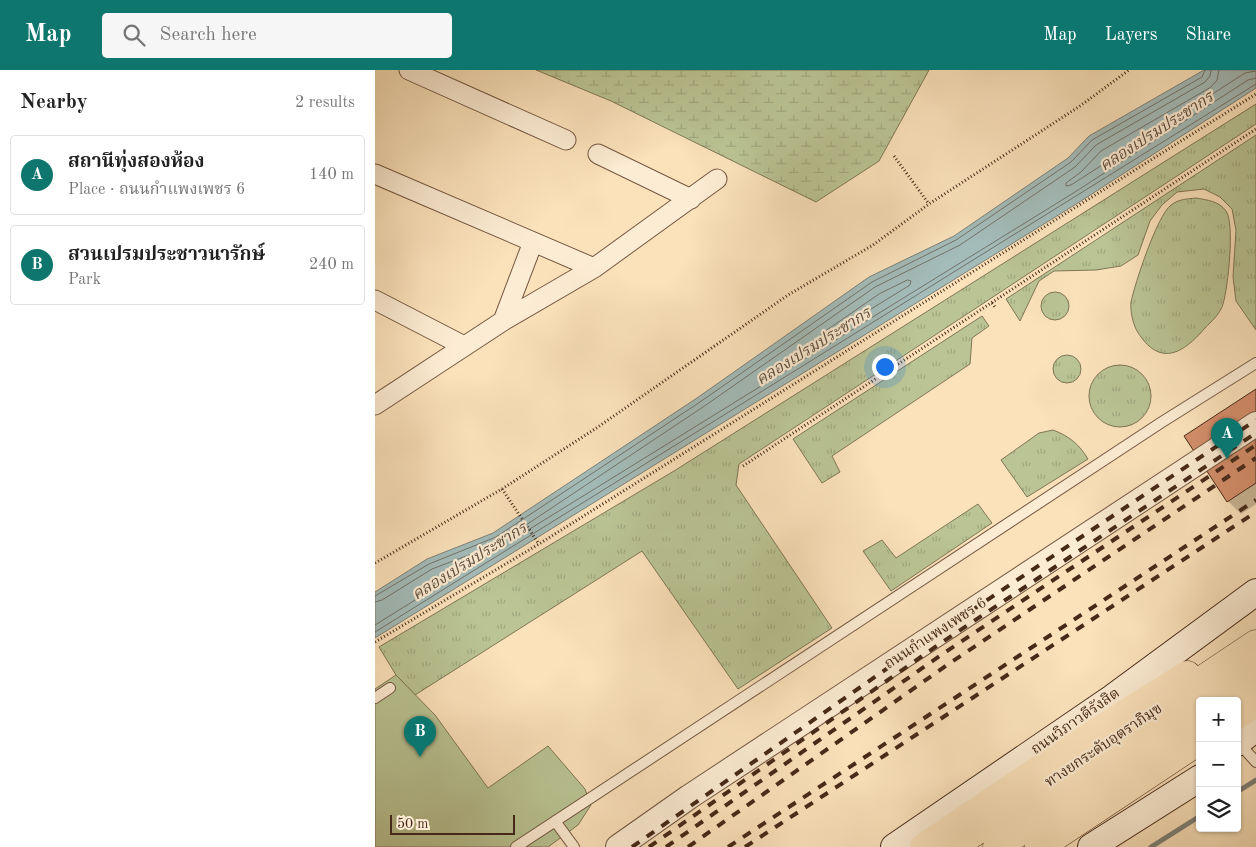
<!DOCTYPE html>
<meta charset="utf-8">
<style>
:root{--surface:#fff;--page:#f6f6f6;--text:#222;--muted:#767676;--line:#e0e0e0;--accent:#0f766e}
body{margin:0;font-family:"Old Standard TT","Noto Serif Thai",serif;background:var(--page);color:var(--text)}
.controls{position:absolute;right:15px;bottom:15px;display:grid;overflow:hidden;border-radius:5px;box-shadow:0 1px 4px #0004}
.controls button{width:45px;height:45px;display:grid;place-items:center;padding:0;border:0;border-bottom:1px solid var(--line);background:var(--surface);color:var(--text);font:25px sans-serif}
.scale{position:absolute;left:15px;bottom:12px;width:125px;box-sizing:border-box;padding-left:5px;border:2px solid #472918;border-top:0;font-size:14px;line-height:18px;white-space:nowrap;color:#472918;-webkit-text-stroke:4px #fcecd3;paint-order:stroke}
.you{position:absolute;left:509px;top:296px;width:18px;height:18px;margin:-12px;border:4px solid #fff;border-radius:50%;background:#1a73e8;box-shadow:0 0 0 8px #1a73e833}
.badge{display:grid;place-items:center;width:32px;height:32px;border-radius:50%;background:var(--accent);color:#fff;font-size:16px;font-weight:700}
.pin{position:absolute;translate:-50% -41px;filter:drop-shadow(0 1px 2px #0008)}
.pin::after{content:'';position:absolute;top:26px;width:18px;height:15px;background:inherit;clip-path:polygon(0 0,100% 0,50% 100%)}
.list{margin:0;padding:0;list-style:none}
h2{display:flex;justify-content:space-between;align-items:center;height:65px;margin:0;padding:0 20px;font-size:21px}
h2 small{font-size:16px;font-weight:400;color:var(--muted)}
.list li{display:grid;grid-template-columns:32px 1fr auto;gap:15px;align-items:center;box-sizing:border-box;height:80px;margin:0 10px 10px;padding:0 10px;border:1px solid var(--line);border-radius:5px}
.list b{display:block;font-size:19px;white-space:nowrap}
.list p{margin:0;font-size:16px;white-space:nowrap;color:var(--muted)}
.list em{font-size:16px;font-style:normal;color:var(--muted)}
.icon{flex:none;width:28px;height:28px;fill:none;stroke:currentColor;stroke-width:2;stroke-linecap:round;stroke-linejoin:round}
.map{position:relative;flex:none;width:881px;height:777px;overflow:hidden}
header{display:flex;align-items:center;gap:30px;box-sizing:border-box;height:70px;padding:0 25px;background:var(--accent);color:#fff}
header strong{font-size:24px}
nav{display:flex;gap:28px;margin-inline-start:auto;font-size:18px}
.search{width:350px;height:45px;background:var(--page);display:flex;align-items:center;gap:12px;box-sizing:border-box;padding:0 18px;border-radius:5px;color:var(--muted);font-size:19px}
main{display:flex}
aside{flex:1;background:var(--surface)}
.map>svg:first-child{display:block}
.grass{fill:url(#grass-tufts);stroke:#807656}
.wetland{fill:url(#wetland-marsh);stroke:#807656}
.park{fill:#bac494;stroke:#807656}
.water{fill:#a3bcba;stroke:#7e8179}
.shadow{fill:#0003}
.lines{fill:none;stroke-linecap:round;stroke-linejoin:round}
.shore{stroke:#757269;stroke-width:1}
.stream{stroke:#7e8179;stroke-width:5}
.building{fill:#d48e6b;stroke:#472918}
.service-casing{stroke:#745741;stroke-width:12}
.minor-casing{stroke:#745741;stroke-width:21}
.tertiary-casing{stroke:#745741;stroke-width:26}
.secondary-casing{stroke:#472918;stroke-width:28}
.trunk-casing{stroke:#472918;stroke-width:29}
.motorway-casing{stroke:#472918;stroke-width:29}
.path{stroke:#472918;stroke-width:3;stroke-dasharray:1 2.5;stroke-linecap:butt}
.service{stroke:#fcecd3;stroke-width:10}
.minor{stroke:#fcecd3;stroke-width:19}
.tertiary{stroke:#fcecd3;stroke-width:24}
.secondary{stroke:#fcecd3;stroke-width:26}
.trunk{stroke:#fbe2bb;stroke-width:28}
.motorway{stroke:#fbe2bb;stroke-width:28}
.rail{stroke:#472918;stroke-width:4;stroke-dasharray:9 9;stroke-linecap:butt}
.labels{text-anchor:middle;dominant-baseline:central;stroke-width:4.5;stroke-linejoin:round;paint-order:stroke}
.street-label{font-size:15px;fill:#472918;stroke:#fcecd3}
.water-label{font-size:16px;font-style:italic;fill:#5e4e40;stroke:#fcecd3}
</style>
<header>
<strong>Map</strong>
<div class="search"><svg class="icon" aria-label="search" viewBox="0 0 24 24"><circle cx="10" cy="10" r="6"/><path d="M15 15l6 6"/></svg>Search here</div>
<nav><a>Map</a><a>Layers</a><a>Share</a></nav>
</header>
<main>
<aside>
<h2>Nearby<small>2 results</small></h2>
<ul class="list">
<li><span class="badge">A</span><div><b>สถานีทุ่งสองห้อง</b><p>Place · ถนนกำแพงเพชร 6</p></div><em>140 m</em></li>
<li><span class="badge">B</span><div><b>สวนเปรมประชาวนารักษ์</b><p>Park</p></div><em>240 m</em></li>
</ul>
</aside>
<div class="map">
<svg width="881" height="777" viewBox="0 0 881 777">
<defs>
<pattern id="grass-tufts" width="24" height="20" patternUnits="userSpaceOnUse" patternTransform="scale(1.25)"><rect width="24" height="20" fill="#bac494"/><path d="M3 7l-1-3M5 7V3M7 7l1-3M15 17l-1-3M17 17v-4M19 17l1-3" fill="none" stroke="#a1a87f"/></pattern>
<pattern id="wetland-marsh" width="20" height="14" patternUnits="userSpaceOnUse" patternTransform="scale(1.25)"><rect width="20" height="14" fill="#bac494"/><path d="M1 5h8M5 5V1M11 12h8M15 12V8" fill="none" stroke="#a1a87f"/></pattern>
</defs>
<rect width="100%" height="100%" fill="#fbe2bb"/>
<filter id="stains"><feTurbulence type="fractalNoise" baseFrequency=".004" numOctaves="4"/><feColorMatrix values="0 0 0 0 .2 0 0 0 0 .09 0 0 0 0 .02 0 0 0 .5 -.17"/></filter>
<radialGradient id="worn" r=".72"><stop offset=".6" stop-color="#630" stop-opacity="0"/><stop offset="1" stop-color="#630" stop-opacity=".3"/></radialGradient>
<!-- grass -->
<path class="grass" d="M881 34V54L364 394 361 415 457 558 363 619 267 481 40 625 21 605 4 577 299 401Z
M881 65V260L861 231 858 207 861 160 857 139 845 127 829 119 802 122 787 135 775 151 763 185 746 196 721 200 679 201 664 211 645 251 631 229Z
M821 128C832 130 844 131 851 141 860 153 853 218 848 234 846 243 836 252 830 258 807 285 784 297 762 261 758 254 755 241 756 232 760 213 782 146 796 135 804 129 812 129 821 128Z
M666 236a14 14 0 1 1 28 0a14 14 0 1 1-28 0Z
M607 246 614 256 597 268 595 294 457 386 465 402 447 413 418 369Z
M678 299a14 14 0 1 1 28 0a14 14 0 1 1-28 0Z
M714 326a31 31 0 1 1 62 0a31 31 0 1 1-62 0Z
M678 360C694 366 704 374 713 389L652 427 626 390 664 363Z
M603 434 617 453 516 521 488 481 507 470 521 488Z"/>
<!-- wetland -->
<path class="wetland" d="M161 0H554L504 91 441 132 236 31Z"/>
<!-- park -->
<path class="park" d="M21 605 60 645 113 718 173 676 210 719 216 735 203 755 173 777H0V619Z"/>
<!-- water -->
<path class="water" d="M829 0H881V18L706 131 0 568V522L52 489 118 463 322 328 494 207 579 166 693 88 714 66Z"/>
<!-- shadow -->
<path class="shadow" d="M881 320V434L866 444 853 431Z"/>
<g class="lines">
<!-- shore -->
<path class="shore" d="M836 0 835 6 830 12 721 75 700 97 585 175 500 217 328 337 142 461 141 464 145 465 700 122 873 10 881 8
M844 0 842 10 836 17 726 81 706 102 691 113V116L696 115 870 3 881 1
M533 210 536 211 535 215 449 268 445 267 446 264 504 224Z
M0 526 54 494 121 467 325 332 497 212 581 170 696 92 717 70 827 7 830 0
M0 532 7 530 57 499 120 475 123 476 122 479 0 555
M0 562 881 14"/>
<!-- stream -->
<path class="stream" d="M862 722 881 710
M776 777 825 746"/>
</g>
<!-- building -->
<path class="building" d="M881 319V413L852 432 809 366Z"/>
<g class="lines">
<!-- service casing -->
<g class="service-casing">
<path id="service" d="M0 628 15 618
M871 681 881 692
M180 751 199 777
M141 777 787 352 881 293"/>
</g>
<!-- minor casing -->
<g class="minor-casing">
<path id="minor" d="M34 0 191 70
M223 84 316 129
M0 104 219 198
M0 230 89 276
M128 251 158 172
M0 335 128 251 219 198 342 109"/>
</g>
<!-- tertiary casing -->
<g class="tertiary-casing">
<path id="tertiary" d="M243 777 314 727 881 354"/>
</g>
<!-- secondary casing -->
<g class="secondary-casing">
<path id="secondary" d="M862 673 881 658
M519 777 737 628 881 522
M716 777 825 708"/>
</g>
<!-- trunk casing -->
<g class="trunk-casing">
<path id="trunk" d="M862 645 881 632
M549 777 699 676 812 605
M664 777 825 670"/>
</g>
<!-- motorway casing -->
<g class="motorway-casing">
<path id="motorway" d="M840 631 881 604
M577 777 881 574
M622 777 825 641"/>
</g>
<!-- path -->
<path class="path" d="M519 86 554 134
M617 233 620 237
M368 396 881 59
M127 419 164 474
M0 493 127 419 223 357 413 225 498 175 554 134 705 36 754 0
M0 572 164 474 881 24"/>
<!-- service -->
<use href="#service" class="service"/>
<!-- minor -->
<use href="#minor" class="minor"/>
<!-- tertiary -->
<use href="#tertiary" class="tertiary"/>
<!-- secondary -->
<use href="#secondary" class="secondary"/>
<!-- trunk -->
<use href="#trunk" class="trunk"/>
<!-- motorway -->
<use href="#motorway" class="motorway"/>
<!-- rail -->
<path class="rail" d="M257 777 557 567 881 350
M274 777 563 575 881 363
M291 777 569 583 881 375
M313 777 575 593 881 388
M353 777 881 430
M370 777 881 442"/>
</g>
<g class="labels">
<!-- street labels -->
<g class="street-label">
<text transform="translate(561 564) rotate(-33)">ถนนกำแพงเพชร 6</text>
<text transform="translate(701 652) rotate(-35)">ถนนวิภาวดีรังสิต</text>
<text transform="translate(729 676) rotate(-34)">ทางยกระดับอุตราภิมุข</text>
</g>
<!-- water labels -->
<g class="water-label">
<text transform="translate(782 62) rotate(-33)">คลองเปรมประชากร</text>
<text transform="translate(439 277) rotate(-32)">คลองเปรมประชากร</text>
<text transform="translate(95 492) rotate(-32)">คลองเปรมประชากร</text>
</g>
</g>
<rect width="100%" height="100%" filter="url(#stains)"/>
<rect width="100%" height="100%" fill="url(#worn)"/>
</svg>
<div class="controls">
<button>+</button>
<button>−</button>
<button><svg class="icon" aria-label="layers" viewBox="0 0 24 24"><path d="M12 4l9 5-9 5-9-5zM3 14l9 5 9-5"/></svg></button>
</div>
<div class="scale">50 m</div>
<div class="you"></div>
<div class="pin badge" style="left:852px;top:389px">A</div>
<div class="pin badge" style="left:45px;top:687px">B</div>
</div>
</main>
